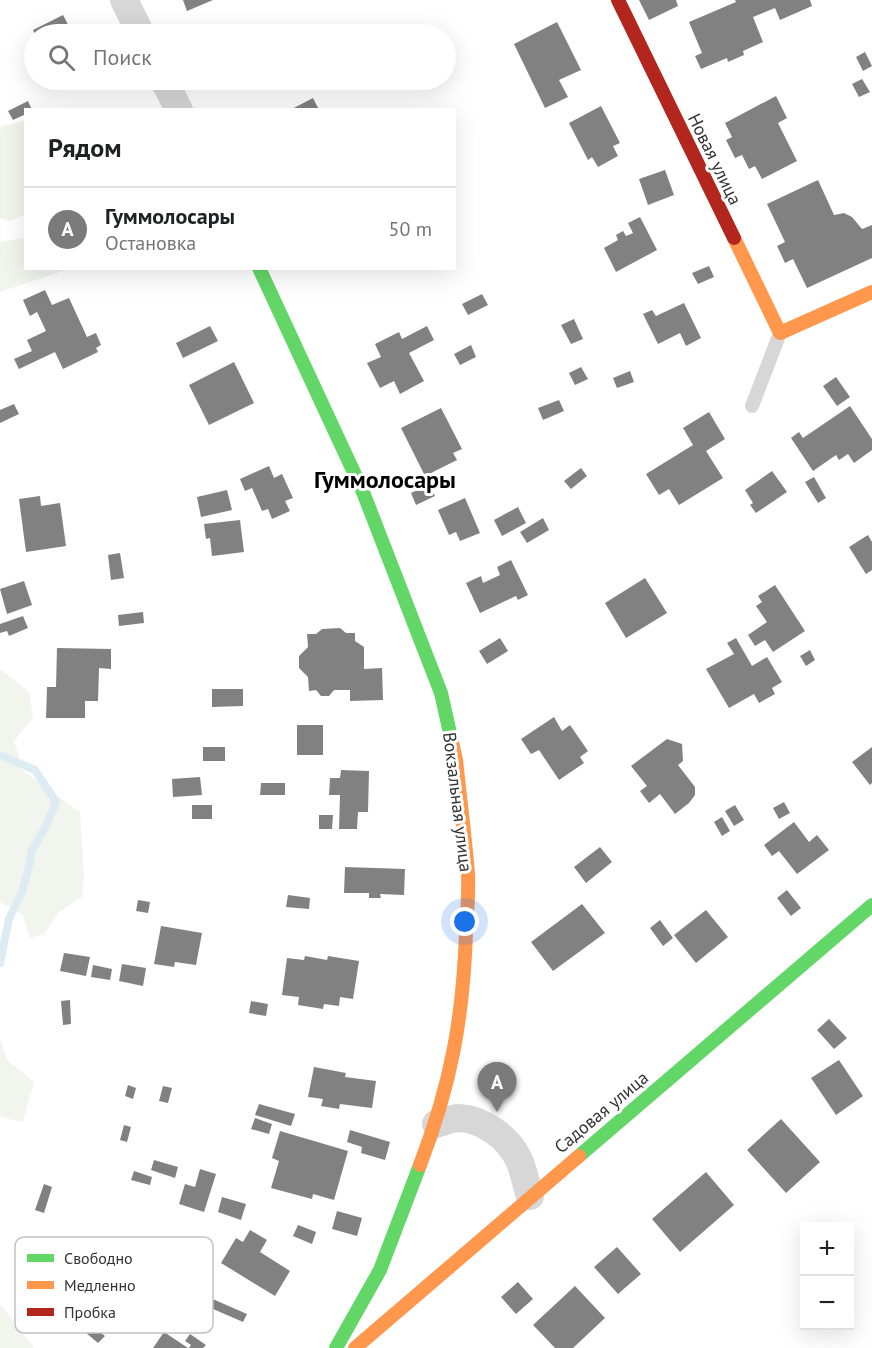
<!DOCTYPE html>
<html lang="ru">
<meta charset="utf-8">
<style>
:root{--surface:#fff;--page:#f6f6f6;--text:#202124;--muted:#757577;--line:#e0e0e0;--accent:#7a7a7a}
body{margin:0;font-family:"PT Sans",sans-serif;background:var(--page);color:var(--text)}
.controls{position:absolute;right:18px;bottom:18px;display:grid;overflow:hidden;border-radius:0px;box-shadow:0 6px 24px #0002}
.controls button{width:54px;height:54px;display:grid;place-items:center;padding:0;border:0;border-bottom:2px solid var(--line);background:var(--surface);color:var(--text);font:30px sans-serif}
.you{position:absolute;left:465px;top:922px;width:21px;height:21px;margin:-15px;border:4px solid #fff;border-radius:50%;background:#1a73e8;box-shadow:0 0 0 9px #1a73e833}
.badge{display:grid;place-items:center;width:39px;height:39px;border-radius:50%;background:var(--accent);color:#fff;font-size:20px;font-weight:700}
.pin{position:absolute;translate:-50% -50px;filter:drop-shadow(0 2px 3px #0008)}
.pin::after{content:'';position:absolute;top:32px;width:21px;height:18px;background:inherit;clip-path:polygon(0 0,100% 0,50% 100%)}
.list{margin:0;padding:0;list-style:none}
h2{display:flex;justify-content:space-between;align-items:center;height:78px;margin:0;padding:0 24px;font-size:26px}
h2 small{font-size:20px;font-weight:400;color:var(--muted)}
.list li{display:grid;grid-template-columns:39px 1fr auto;gap:18px;align-items:center;box-sizing:border-box;height:84px;padding:0 24px;border-top:2px solid var(--line)}
.list b{display:block;font-size:22px;white-space:nowrap}
.list p{margin:0;font-size:20px;white-space:nowrap;color:var(--muted)}
.list em{font-size:20px;font-style:normal;color:var(--muted)}
.icon{flex:none;width:33px;height:33px;fill:none;stroke:currentColor;stroke-width:2;stroke-linecap:round;stroke-linejoin:round}
.map{position:relative;flex:none;width:872px;height:1348px;overflow:hidden}
.search{position:absolute;background:var(--surface);box-shadow:0 6px 24px #0002;left:24px;top:24px;width:432px;height:66px;display:flex;align-items:center;gap:15px;box-sizing:border-box;padding:0 21px;border-radius:33px;color:var(--muted);font-size:22px}
.panel{position:absolute;background:var(--surface);box-shadow:0 6px 24px #0002;left:24px;top:108px;width:432px;height:162px;border-radius:0px}
.map>svg:first-child{display:block}
.green{fill:#f1f5ed}
.lines{fill:none;stroke-linecap:round;stroke-linejoin:round}
.stream{stroke:#ddebf3;stroke-width:8}
.building{fill:#818181}
.lane{stroke:#d7d7d7;stroke-width:14}
.street{stroke:#d7d7d7;stroke-width:28}
.fast{stroke:#63d668;stroke-width:14}
.slow{stroke:#ff974d;stroke-width:14}
.jam{stroke:#b3261e;stroke-width:14}
.labels{text-anchor:middle;dominant-baseline:central;stroke-width:6;stroke-linejoin:round;paint-order:stroke}
.street-label{font-size:18px;fill:#333;stroke:#fff}
.district-label{font-size:24px;font-weight:bold;fill:#000;stroke:#fff}
.key{fill:#fff;stroke:#c2c2c2;stroke-width:1.5}
.key-label{font-size:16px;fill:#333}
</style>
<div class="map">
<svg width="872" height="1348" viewBox="0 0 872 1348">
<rect width="100%" height="100%" fill="#fff"/>
<!-- green -->
<path class="green" d="M25 120V215L10 221 0 218V127Z
M25 238 26 268 69 269 0 292V242Z
M0 669 29 692 33 717 14 741 23 771 80 812 84 877 82 897 59 912 44 934 30 938 22 914 0 902Z
M0 1039 8 1061 34 1082 23 1122 0 1117Z
M0 1306H2L34 1348H0Z"/>
<g class="lines">
<!-- stream -->
<path class="stream" d="M0 755 35 770 56 802 46 826 32 850 29 867 22 892 9 919 0 963"/>
</g>
<!-- building -->
<path class="building" d="M183 0H213L187 11Z
M639 0H676L678 6 649 20Z
M735 0H810L812 6 780 20 775 8 753 17 763 42 743 51 744 55 728 62 727 58 701 69 695 56 702 53 689 22 736 2Z
M63 15 73 34H35L33 30Z
M557 22 581 70 559 80 568 97 545 108 514 44Z
M865 52 872 66 863 71 856 57Z
M862 79 870 92 859 97 852 84Z
M776 96 787 118 778 123 797 161 762 179 755 166 749 169 742 155 735 158 726 140 732 137 725 123Z
M313 98 319 110H290Z
M28 101 32 110H26V114L13 120 8 111Z
M601 106 620 143 613 146 618 156 598 167 592 157 588 160 569 123Z
M665 170 674 195 648 205 639 179Z
M818 180 834 215 844 213 852 217 862 229 872 225V258L807 288 793 259 785 263 777 246 785 242 767 204Z
M640 217 657 250 616 272 604 248 618 240 616 235 623 231 626 236 633 233 628 223Z
M709 266 714 277 698 284 692 273Z
M45 290 52 305 69 298 87 337 96 333 101 345 96 348 98 352 63 369 55 352 19 369 14 359 32 351 27 340 46 331 37 312 30 316 23 300Z
M482 294 488 305 468 315 462 304Z
M684 303 701 338 686 346 680 333 658 344 643 314 652 310 656 316Z
M574 319 583 339 571 344 561 325Z
M210 326 218 341 183 358 176 343Z
M427 326 434 340 409 353 424 381 400 394 394 381 380 388 367 363 381 357 375 344 399 332 402 339Z
M471 345 476 357 460 365 454 354Z
M234 362 254 403 209 425 189 385Z
M581 367 588 379 575 385 569 373Z
M630 371 634 382 617 388 613 378Z
M836 377 850 397 837 406 823 386Z
M559 400 564 411 543 420 538 408Z
M14 404 19 414 0 423V410Z
M850 406 872 439V450L854 463 848 454 839 460 836 455 813 471 791 438 799 432 803 438Z
M441 408 462 449 453 453 457 460 425 476 401 428Z
M709 412 725 439 706 451 723 478 679 505 669 489 659 495 646 474 693 445 683 428Z
M269 466 274 478 282 474 293 498 285 501 290 511 272 519 268 509 262 511 252 488 245 491 240 479Z
M581 468 587 476 571 489 564 481Z
M772 471 787 492 756 513 750 505 753 503 745 490Z
M814 477 826 498 818 503 805 482Z
M429 485 435 496 416 505 411 493Z
M227 490 232 510 201 517 197 497Z
M40 496 41 506 60 503 66 546 26 552 19 499Z
M465 498 480 533 460 541 456 532 449 535 438 510Z
M518 507 526 523 502 536 494 520Z
M543 518 549 530 527 543 520 532Z
M240 520 244 552 212 556 210 538 206 539 204 524Z
M868 535 872 542V570L866 574 849 547Z
M120 553 124 578 111 580 108 555Z
M511 560 528 595 518 600 516 596 480 613 466 583 481 576 483 583 500 575 497 567Z
M645 578 667 613 626 638 605 603Z
M24 581 32 605 7 614 0 589Z
M775 585 805 631 773 652 765 640 755 646 748 635 767 622 756 606 762 602 758 596Z
M143 612 144 623 119 626 118 615Z
M23 616 28 628 9 636 7 631 0 633V624Z
M340 628 346 633H355V641L364 647V669L382 668 383 700 350 701V690H334L329 696H321L316 690 309 691 308 677 299 668V656L308 647 307 634H316L322 629Z
M500 638 508 651 487 664 479 651Z
M736 638 752 666 767 657 782 682 772 688 775 694 759 703 754 694 729 708 706 669 734 654 727 643Z
M57 648 111 649V669L99 668 98 701H85V718H46L47 687H56Z
M810 650 815 660 806 666 800 656Z
M212 689H243V706L212 707Z
M554 717 562 731 570 725 588 751 580 757 584 763 559 780 539 750 531 754 521 739Z
M297 725H323V755H297Z
M667 739 682 744 683 761 678 765 695 787V795L689 803 675 814 660 794 649 803 640 791 647 786 631 766Z
M203 747H225V761H203Z
M872 747V783L870 785 852 762Z
M341 770 369 771 368 812H358L357 829H339L340 795H329L330 778H340Z
M200 777 202 795 173 797 172 779Z
M261 783H285V795H260Z
M784 802 790 813 779 819 773 808Z
M192 805H212V819H192Z
M735 805 744 820 734 826 725 811Z
M319 815H333L332 829H319Z
M722 817 730 831 722 836 714 822Z
M794 822 809 842 817 835 829 850 797 874 779 851 772 856 764 845Z
M600 847 612 862 586 883 574 867Z
M345 867 405 869 404 895 380 894 381 898H369V893H344Z
M787 890 801 908 791 916 777 898Z
M288 895 310 898 309 909 286 907Z
M138 900 150 902 148 913 136 911Z
M582 904 605 933 553 971 531 942Z
M706 910 728 937 696 963 674 935Z
M660 920 673 938 663 946 650 928Z
M161 926 202 933 196 965 175 962 174 967 154 964Z
M64 953 90 957 86 976 60 971Z
M305 956 327 960 328 956 359 961 353 999 340 997 339 1006 324 1004 323 1009 298 1005 299 997 282 995 287 958 304 960Z
M122 964 146 968 143 986 119 981Z
M93 965 112 969 110 980 91 977Z
M70 1000 71 1024 63 1025 61 1001Z
M251 1001 268 1004 266 1016 249 1013Z
M829 1019 847 1038 834 1049 817 1030Z
M839 1060 863 1096 836 1115 811 1078Z
M314 1067 346 1073 345 1077 376 1081 372 1108 340 1104 339 1109 321 1106 323 1099 308 1097Z
M128 1085 136 1088 133 1099 125 1096Z
M163 1086 172 1088 168 1103 159 1101Z
M259 1104 295 1114 291 1126 255 1115Z
M255 1118 272 1124 269 1134 251 1129Z
M781 1119 820 1162 786 1193 747 1150Z
M124 1125 131 1127 127 1142 120 1140Z
M350 1130 390 1142 385 1160 361 1153 362 1147 347 1142Z
M280 1131 348 1151 334 1200 313 1194 312 1199 271 1188 279 1161 272 1158Z
M154 1160 178 1167 175 1178 151 1170Z
M200 1169 216 1174 204 1212 179 1204 185 1184 195 1187Z
M134 1171 152 1177 150 1185 131 1180Z
M706 1172 734 1205 680 1252 652 1219Z
M44 1184 52 1187 44 1213 35 1210Z
M222 1197 246 1204 241 1220 218 1212Z
M337 1211 362 1218 357 1236 332 1229Z
M298 1225 316 1232 312 1244 293 1236Z
M250 1230 267 1240 260 1252 290 1271 275 1296 221 1263 236 1238 243 1242Z
M617 1247 641 1274 618 1294 594 1267Z
M518 1282 533 1299 516 1314 501 1297Z
M575 1286 605 1318 573 1348H555L533 1325Z
M208 1297 247 1314 243 1322 204 1305Z
M85 1320 105 1336 98 1343 79 1327Z
M164 1332 188 1348H153Z
M190 1334 206 1345 203 1348H189L191 1345 185 1341Z"/>
<g class="lines">
<!-- lane -->
<path class="lane" d="M752 406 780 333"/>
<!-- street -->
<path class="street" d="M124 0 141 34
M164 80 179 110
M436 1124C443 1122 452 1118 459 1118 483 1119 509 1138 519 1160 524 1171 526 1185 530 1196"/>
<!-- fast -->
<path class="fast" d="M259 268 363 492 441 693 452 742
M579 1156 872 905
M336 1348 380 1270 420 1165"/>
<!-- slow -->
<path class="slow" d="M734 238 780 333 872 292
M420 1165C451 1084 463 1019 466 933 467 913 469 893 468 874 465 836 460 798 456 760L452 742
M355 1348 579 1156"/>
<!-- jam -->
<path class="jam" d="M618 0 734 238"/>
</g>
<g class="labels">
<!-- street labels -->
<g class="street-label">
<text transform="translate(715 159) rotate(64)">Новая улица</text>
<text transform="translate(458 802) rotate(83)">Вокзальная улица</text>
<text transform="translate(601 1112) rotate(-40)">Садовая улица</text>
</g>
<!-- district labels -->
<g class="district-label">
<text x="385" y="479">Гуммолосары</text>
</g>
</g>
<!-- legend -->
<rect x="15" y="1237" width="198" height="96" rx="9" class="key"/>
<rect x="27" y="1254" width="27" height="8" fill="#63d668"/>
<rect x="27" y="1281" width="27" height="8" fill="#ff974d"/>
<rect x="27" y="1308" width="27" height="8" fill="#b3261e"/>
<g class="key-label">
<text x="64" y="1264">Свободно</text>
<text x="64" y="1291">Медленно</text>
<text x="64" y="1318">Пробка</text>
</g>
</svg>
<div class="controls">
<button>+</button>
<button>−</button>
</div>
<div class="you"></div>
<div class="pin badge" style="left:497px;top:1112px">A</div>
<div class="search"><svg class="icon" aria-label="search" viewBox="0 0 24 24"><circle cx="10" cy="10" r="6"/><path d="M15 15l6 6"/></svg>Поиск</div>
<section class="panel">
<h2>Рядом<small></small></h2>
<ul class="list">
<li><span class="badge">A</span><div><b>Гуммолосары</b><p>Остановка</p></div><em>50 m</em></li>
</ul>
</section>
</div>
